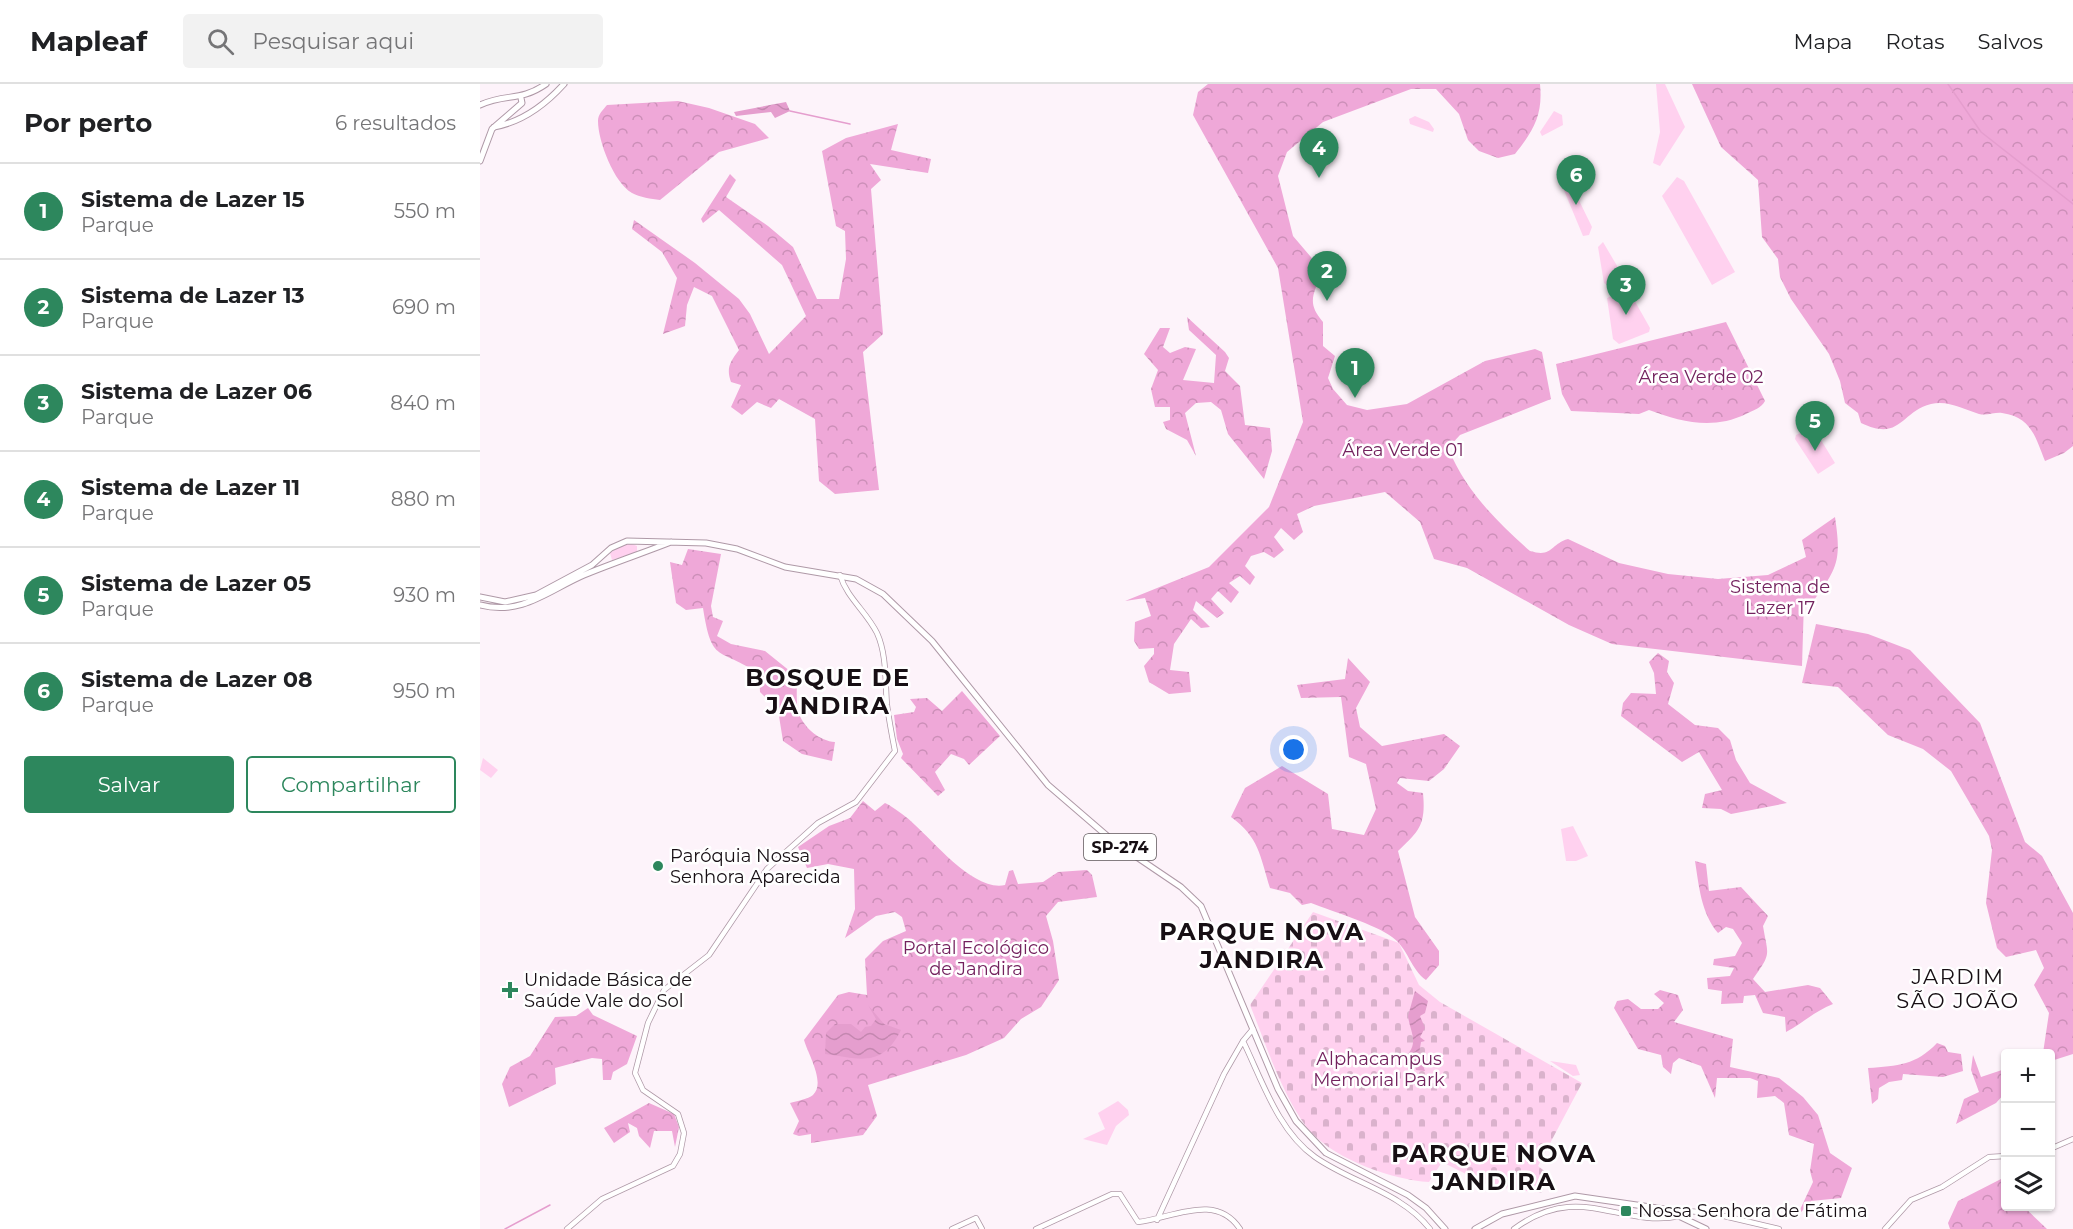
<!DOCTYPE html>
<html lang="pt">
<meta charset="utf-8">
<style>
:root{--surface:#fff;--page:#f2f2f2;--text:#202124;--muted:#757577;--line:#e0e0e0;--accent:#2d875d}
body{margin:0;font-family:Montserrat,sans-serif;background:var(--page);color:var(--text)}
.controls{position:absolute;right:18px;bottom:18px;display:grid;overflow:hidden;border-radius:6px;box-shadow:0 2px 4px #0004}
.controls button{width:54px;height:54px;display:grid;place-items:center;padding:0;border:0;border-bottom:2px solid var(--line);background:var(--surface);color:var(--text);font:30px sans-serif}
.you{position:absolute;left:814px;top:666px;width:21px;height:21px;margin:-15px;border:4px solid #fff;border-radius:50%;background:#1a73e8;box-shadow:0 0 0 9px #1a73e833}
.badge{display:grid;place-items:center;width:39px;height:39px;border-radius:50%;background:var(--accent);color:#fff;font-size:20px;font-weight:700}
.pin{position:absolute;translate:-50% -50px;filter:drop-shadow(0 2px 3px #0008)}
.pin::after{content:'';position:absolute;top:32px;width:21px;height:18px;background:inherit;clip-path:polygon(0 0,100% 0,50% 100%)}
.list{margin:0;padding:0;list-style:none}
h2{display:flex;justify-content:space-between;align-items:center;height:78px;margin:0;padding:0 24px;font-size:26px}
h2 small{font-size:20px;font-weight:400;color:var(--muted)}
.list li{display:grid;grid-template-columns:39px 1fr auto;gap:18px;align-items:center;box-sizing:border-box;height:96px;padding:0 24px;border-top:2px solid var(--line)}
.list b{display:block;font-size:22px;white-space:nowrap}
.list p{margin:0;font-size:20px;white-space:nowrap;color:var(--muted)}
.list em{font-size:20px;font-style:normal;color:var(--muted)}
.actions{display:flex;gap:12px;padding:18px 24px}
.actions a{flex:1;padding:14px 0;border:2px solid var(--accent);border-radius:6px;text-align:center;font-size:21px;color:var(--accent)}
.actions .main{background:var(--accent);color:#fff}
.icon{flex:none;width:33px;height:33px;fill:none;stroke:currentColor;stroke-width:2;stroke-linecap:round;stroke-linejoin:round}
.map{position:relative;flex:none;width:1593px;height:1145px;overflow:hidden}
header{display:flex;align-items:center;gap:36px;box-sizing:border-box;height:84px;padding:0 30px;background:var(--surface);border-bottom:2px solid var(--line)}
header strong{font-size:28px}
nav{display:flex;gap:33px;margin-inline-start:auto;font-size:21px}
.search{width:420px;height:54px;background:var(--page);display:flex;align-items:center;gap:15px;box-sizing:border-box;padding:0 21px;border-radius:6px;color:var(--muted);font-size:22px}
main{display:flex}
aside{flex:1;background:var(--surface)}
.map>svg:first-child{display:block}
.green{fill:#ffd1ef}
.forest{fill:url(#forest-crowns)}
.cemetery{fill:url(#cemetery-stones)}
.water{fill:url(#water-waves)}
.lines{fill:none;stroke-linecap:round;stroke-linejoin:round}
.stream{stroke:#e59ece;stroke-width:1.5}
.tertiary-casing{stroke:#af99a7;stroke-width:6}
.secondary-casing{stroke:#af99a7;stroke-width:7}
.primary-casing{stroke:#af99a7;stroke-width:7}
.tertiary{stroke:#fff;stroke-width:4.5}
.secondary{stroke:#fff;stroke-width:5}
.primary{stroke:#fff;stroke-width:5}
.poi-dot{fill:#2d875d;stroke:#fff;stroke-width:2}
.labels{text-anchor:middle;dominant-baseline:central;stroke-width:5;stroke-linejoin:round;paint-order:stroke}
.shield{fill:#fff;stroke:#5d575a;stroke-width:1.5}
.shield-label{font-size:16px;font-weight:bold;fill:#170f14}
.park-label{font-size:18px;fill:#73225e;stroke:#fff}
.poi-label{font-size:18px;fill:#170f14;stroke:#fff;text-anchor:start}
.quarter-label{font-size:21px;letter-spacing:1.5px;fill:#170f14;stroke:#fff}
.district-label{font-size:24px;font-weight:bold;letter-spacing:1.5px;fill:#170f14;stroke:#fff}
</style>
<header>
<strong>Mapleaf</strong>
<div class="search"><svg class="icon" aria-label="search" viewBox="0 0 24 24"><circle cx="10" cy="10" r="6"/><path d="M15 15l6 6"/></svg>Pesquisar aqui</div>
<nav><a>Mapa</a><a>Rotas</a><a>Salvos</a></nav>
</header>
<main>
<aside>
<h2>Por perto<small>6 resultados</small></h2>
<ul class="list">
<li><span class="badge">1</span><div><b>Sistema de Lazer 15</b><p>Parque</p></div><em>550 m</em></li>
<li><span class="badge">2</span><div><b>Sistema de Lazer 13</b><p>Parque</p></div><em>690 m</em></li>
<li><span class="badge">3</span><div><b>Sistema de Lazer 06</b><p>Parque</p></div><em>840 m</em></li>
<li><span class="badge">4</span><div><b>Sistema de Lazer 11</b><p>Parque</p></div><em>880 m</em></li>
<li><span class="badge">5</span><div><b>Sistema de Lazer 05</b><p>Parque</p></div><em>930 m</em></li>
<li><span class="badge">6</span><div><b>Sistema de Lazer 08</b><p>Parque</p></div><em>950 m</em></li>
</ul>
<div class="actions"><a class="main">Salvar</a><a>Compartilhar</a></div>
</aside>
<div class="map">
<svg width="1593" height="1145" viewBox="0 0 1593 1145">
<defs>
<pattern id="forest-crowns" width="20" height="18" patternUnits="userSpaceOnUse" patternTransform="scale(1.5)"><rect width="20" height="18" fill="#efa8d8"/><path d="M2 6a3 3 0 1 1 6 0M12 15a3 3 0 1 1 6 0" fill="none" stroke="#cc8fb8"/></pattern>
<pattern id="cemetery-stones" width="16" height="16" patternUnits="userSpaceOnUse" patternTransform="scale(1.5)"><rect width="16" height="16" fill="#ffd1ef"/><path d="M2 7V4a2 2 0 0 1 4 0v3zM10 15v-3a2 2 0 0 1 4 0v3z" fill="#dab2cc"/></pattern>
<pattern id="water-waves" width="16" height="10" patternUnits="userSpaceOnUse" patternTransform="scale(1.5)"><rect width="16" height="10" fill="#e59ece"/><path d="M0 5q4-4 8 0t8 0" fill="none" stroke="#c487b0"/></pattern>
</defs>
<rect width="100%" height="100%" fill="#fdf3fa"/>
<!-- green -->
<path class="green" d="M1176 0H1185L1205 43 1180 82 1173 79 1180 48Z
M1074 27 1082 31 1083 41 1062 52 1060 48Z
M935 32 949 38 954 45 953 48 930 40 929 35Z
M1080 91 1083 95 1090 98 1112 143 1109 151 1103 152 1078 92Z
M1197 93 1204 97 1255 188 1232 201 1182 112Z
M1123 158 1143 192 1142 199 1130 203 1124 199 1118 163Z
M1148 205 1170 244 1169 248 1139 260 1133 255 1127 214Z
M1333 343 1355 379 1338 390 1315 355 1316 351Z
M147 458 157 462V468L132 476 130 469Z
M3 674 18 686 11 694 0 686Z
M1093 742 1108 772 1096 777H1086L1081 745Z
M1070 977 1096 981 1100 991 1093 992Z
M638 1017 648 1026 649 1031 636 1042 627 1061 603 1055 625 1045 618 1029Z"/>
<!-- forest -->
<path class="forest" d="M728 0H1060C1063 31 1054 46 1035 70L1018 74 999 67 988 56 979 30 956 5H931L843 38 807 68 798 92 813 152 836 179 841 189C834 211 826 218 843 238V262L855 272 848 294 853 305 867 321 887 326 927 320 1005 277 1055 265 1062 268 1071 315 980 351 968 364C986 407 1015 436 1050 467 1073 474 1070 460 1088 455L1139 479 1188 490 1238 495 1288 491 1326 473 1322 456 1355 433C1361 474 1359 483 1334 516L1324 517 1322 582 1132 560 1089 541 987 484 954 475 940 438 905 408 834 422 817 430 823 448 814 456 801 444 794 453 804 466 794 474 784 468 771 472 765 482 775 493 770 501 760 492 749 499 759 508 751 519 738 507 731 515 744 529 737 534 716 517 713 526 730 543 721 544 711 535 694 560 690 586 709 588 711 608 689 610 669 598 664 582 674 570V564L659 565 654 557 655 538 671 532 665 514 645 517 729 483 789 423 823 338 798 184 713 31 718 8Z
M1212 0H1593V362L1584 369 1565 377C1556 355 1552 333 1522 329 1515 328 1507 332 1499 330 1483 325 1468 316 1451 320 1420 328 1421 358 1381 339L1378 329 1365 319 1360 297 1349 270 1311 215 1300 193 1298 175 1282 153 1278 96 1241 63Z
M198 17 229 24 275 40 289 54 239 68 180 116C171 115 160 113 152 109 134 99 118 57 118 37 118 30 123 26 127 21Z
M418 40 411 66 451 75 448 89 390 80 401 96 391 105 403 250 383 268 399 406 355 410 339 397 335 335 299 315 291 324 277 318 262 331 251 323 261 301 251 298C246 284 250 278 259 266L232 212 214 203 207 221 205 242 183 250 197 194 182 168 152 145 154 136 215 179 259 215 270 230 289 270 326 232 302 181 239 126 223 139 221 135 250 90 256 96 246 113 288 142 313 163 337 215H359L366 175 365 147 356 142 342 67 366 54Z
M707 233 745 268 749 274 745 287 760 302 765 341 790 344 792 367 784 395 748 350 741 326 731 318 716 319 705 329 716 372 707 356 686 345 683 338 690 336V323H675L671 305 678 286 664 270 680 244H690L683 263 690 269 705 263 716 265 703 296 734 299 736 271 709 246Z
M1246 238 1285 317C1281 324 1274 326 1266 330 1233 346 1201 338 1169 326L1159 330 1091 327 1082 310 1076 280Z
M208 465 241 470 231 522 233 533 243 537 237 552 251 560 285 567 316 592C318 603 315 620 319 630 325 645 340 657 355 658L352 677 322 670 303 657 298 626 280 608 279 590C239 562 232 582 223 524L206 526 196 519 190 478 202 481Z
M1336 540 1388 550 1430 566 1500 639 1545 758 1562 772 1593 829V970L1571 977 1570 970 1563 969 1569 929 1554 901 1564 884 1556 866 1526 873 1517 864 1506 819 1512 766 1509 752 1471 687 1443 665 1408 651 1358 603 1322 599Z
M1178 569 1189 577 1187 588 1194 599 1188 620 1215 641 1238 644 1250 656 1256 676 1270 699 1307 719 1251 730 1241 725 1222 724 1225 710 1242 706 1219 668 1202 678 1141 632 1143 619 1151 609 1176 610 1174 589 1169 578Z
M868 574 890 598 876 624 880 643 902 662 964 650 980 662 964 685 949 697 920 694 917 699 928 707 943 709C946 741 939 747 918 767L935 833 959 867V881L946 896C931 886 928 864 912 853 897 841 851 827 831 819L822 821 810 809 790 804C780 772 779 753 751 733L765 704 802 682 848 710 852 745 884 751 896 725 886 680 869 673 861 613 821 614 817 601 865 595Z
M482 607 520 652 489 681 484 675 471 670 455 688 465 706 458 712 421 674 423 670 417 655 414 631 434 628 436 623 430 615 447 614 462 627Z
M383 717 395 727 405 719 409 721C418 727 427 733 435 741 455 759 495 808 525 801L529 787 533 786 538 800 563 798 578 788 607 786 612 791 617 813 578 818 566 832 573 857 579 896 561 923 541 935 524 954 486 971 388 1001 397 1032 383 1051 331 1059V1050L319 1052 313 1050 319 1037 310 1019C317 1017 328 1015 333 1011 346 999 328 970 324 956L358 911 369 908 387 911 385 875 403 857 426 847 422 833 415 828 396 832 365 854 375 825 374 785 348 780 327 784 318 763 349 742 370 734Z
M1215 777 1226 780 1229 807 1261 803 1288 832 1283 842C1288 872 1292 868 1273 895L1285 908 1328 901 1340 904 1353 920C1335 927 1323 939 1306 948L1305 933 1283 929 1275 911 1264 912 1263 919 1241 920 1242 907 1228 905 1227 894 1250 892 1254 884 1233 881 1234 875 1255 872 1262 859 1253 845 1246 843 1238 849C1221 829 1219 802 1215 777Z
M1180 906 1198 911 1203 926 1194 938 1253 955 1250 983 1299 994 1323 1013 1338 1031 1350 1069 1372 1084 1361 1114 1331 1117 1332 1127 1324 1125 1317 1132 1333 1098 1330 1087 1334 1060 1309 1051 1304 1019 1295 1012 1277 1014 1278 997 1270 994H1237L1235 1014 1221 982 1199 974 1193 979 1191 990 1183 983 1181 971 1158 965 1134 924 1137 917 1148 915 1161 925H1178L1184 919 1174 910Z
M108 924 113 931 157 952 147 980 133 988 131 996H123L122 975 112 974 75 984 76 1000 29 1023 22 1000 30 983 50 972 75 933 96 932Z
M1457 959 1465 962 1468 968 1481 970 1483 987 1463 993 1423 990 1422 996 1409 998 1399 1004 1398 1015 1392 1020 1388 984C1418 982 1436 981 1457 959Z
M1493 971 1501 993 1525 985V1009L1516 1019 1476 1040 1484 1015 1499 1008 1491 986Z
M169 1019 194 1030 199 1043 195 1063 192 1047H174L170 1064 159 1052 157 1044 148 1039 150 1048 134 1059 124 1044Z
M1521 1095 1525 1100 1526 1122 1544 1123 1567 1145H1470L1468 1139 1478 1117Z"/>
<!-- cemetery -->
<path class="cemetery" d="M833 828 919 859 939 901 960 918 1102 999 1058 1082 1072 1093 1061 1109 1010 1102 962 1078 949 1098C913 1096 857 1076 832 1049 805 1020 785 958 770 921Z"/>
<!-- water -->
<path class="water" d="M306 18 310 27 295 34 291 28 256 32 254 28Z
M935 907 948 917 945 929 940 932 945 944 940 953 945 957 941 958 939 970 945 987 936 986 935 981 925 973C940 959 930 948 928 932Z
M388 921 404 940 421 946C402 984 381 975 345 970L346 949 355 940H371L381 948 385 943 391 942 396 935Z"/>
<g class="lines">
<!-- stream -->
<path class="stream" d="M1468 0 1501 48 1593 120
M310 27 370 40
M25 1145 70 1121"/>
<!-- tertiary casing -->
<g class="tertiary-casing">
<path id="tertiary" d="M763 957C782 996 798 1047 835 1073 872 1099 921 1108 950 1145
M1570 1065 1593 1055
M1184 1125 1231 1129 1299 1145
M677 1136 744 990 763 957 773 945
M87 1145 122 1115 193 1082 200 1070 204 1049 198 1030 163 1006 155 989 168 939 184 906 229 871 287 785 338 739 376 718 415 667C412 652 409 636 407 621 405 598 407 571 397 549 386 527 367 514 360 491
M472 1145 496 1134 502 1145
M556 1145 632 1110H640L658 1138C693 1134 736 1108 760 1145
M1034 1145C1100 1096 1140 1145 1200 1132
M1405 1145 1431 1116 1462 1103 1509 1073 1526 1072"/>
</g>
<!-- secondary casing -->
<g class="secondary-casing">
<path id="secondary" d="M0 21C27 9 40 18 66 0
M14 43C42 38 65 21 84 0
M0 77 12 45 42 19 41 14"/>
</g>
<!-- primary casing -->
<g class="primary-casing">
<path id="primary" d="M0 513 25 518 56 511 112 481 131 464 147 457 226 459 257 465 305 483 376 495 403 510 452 557 568 701 633 757 701 803 721 822 798 1005 816 1037 846 1069 928 1111 946 1124 965 1145
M0 521C42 532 69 506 104 491 133 479 163 469 191 458
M995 1145 1022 1130 1095 1112 1184 1125 1226 1145"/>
</g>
<!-- tertiary -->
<use href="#tertiary" class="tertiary"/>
<!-- secondary -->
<use href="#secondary" class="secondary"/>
<!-- primary -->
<use href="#primary" class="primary"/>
</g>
<!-- markers -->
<g class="poi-dot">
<circle cx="178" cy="782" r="6"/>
<path d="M27 897h6v6h6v6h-6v6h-6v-6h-6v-6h6z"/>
<rect x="1140" y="1121" width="12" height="12" rx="3"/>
</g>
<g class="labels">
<!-- shield labels -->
<rect class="shield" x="604" y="750" width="72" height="26" rx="4.5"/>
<g class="shield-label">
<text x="640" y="763">SP-274</text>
</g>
<!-- park labels -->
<g class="park-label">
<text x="1221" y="293">Área Verde 02</text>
<text x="923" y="366">Área Verde 01</text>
<text x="1300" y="503">Sistema de<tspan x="1300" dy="21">Lazer 17</tspan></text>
<text x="496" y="864">Portal Ecológico<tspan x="496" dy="21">de Jandira</tspan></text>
<text x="899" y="975">Alphacampus<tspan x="899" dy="21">Memorial Park</tspan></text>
</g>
<!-- poi labels -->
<g class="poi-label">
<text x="190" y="772">Paróquia Nossa<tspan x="190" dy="21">Senhora Aparecida</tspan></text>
<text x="44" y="896">Unidade Básica de<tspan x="44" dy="21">Saúde Vale do Sol</tspan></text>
<text x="1158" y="1127">Nossa Senhora de Fátima</text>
</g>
<!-- quarter labels -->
<g class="quarter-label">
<text x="1478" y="892">JARDIM<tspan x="1478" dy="24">SÃO JOÃO</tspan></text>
</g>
<!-- district labels -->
<g class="district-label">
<text x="348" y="593">BOSQUE DE<tspan x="348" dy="28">JANDIRA</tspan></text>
<text x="782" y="847">PARQUE NOVA<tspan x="782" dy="28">JANDIRA</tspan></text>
<text x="1014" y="1069">PARQUE NOVA<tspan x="1014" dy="28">JANDIRA</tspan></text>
</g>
</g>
</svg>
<div class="controls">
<button>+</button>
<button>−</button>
<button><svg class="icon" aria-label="layers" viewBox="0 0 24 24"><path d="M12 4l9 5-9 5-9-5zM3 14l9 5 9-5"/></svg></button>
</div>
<div class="you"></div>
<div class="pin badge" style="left:875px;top:314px">1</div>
<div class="pin badge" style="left:847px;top:217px">2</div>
<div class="pin badge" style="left:1146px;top:231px">3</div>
<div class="pin badge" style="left:839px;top:94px">4</div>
<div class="pin badge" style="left:1335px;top:367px">5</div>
<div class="pin badge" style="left:1096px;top:121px">6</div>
</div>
</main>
